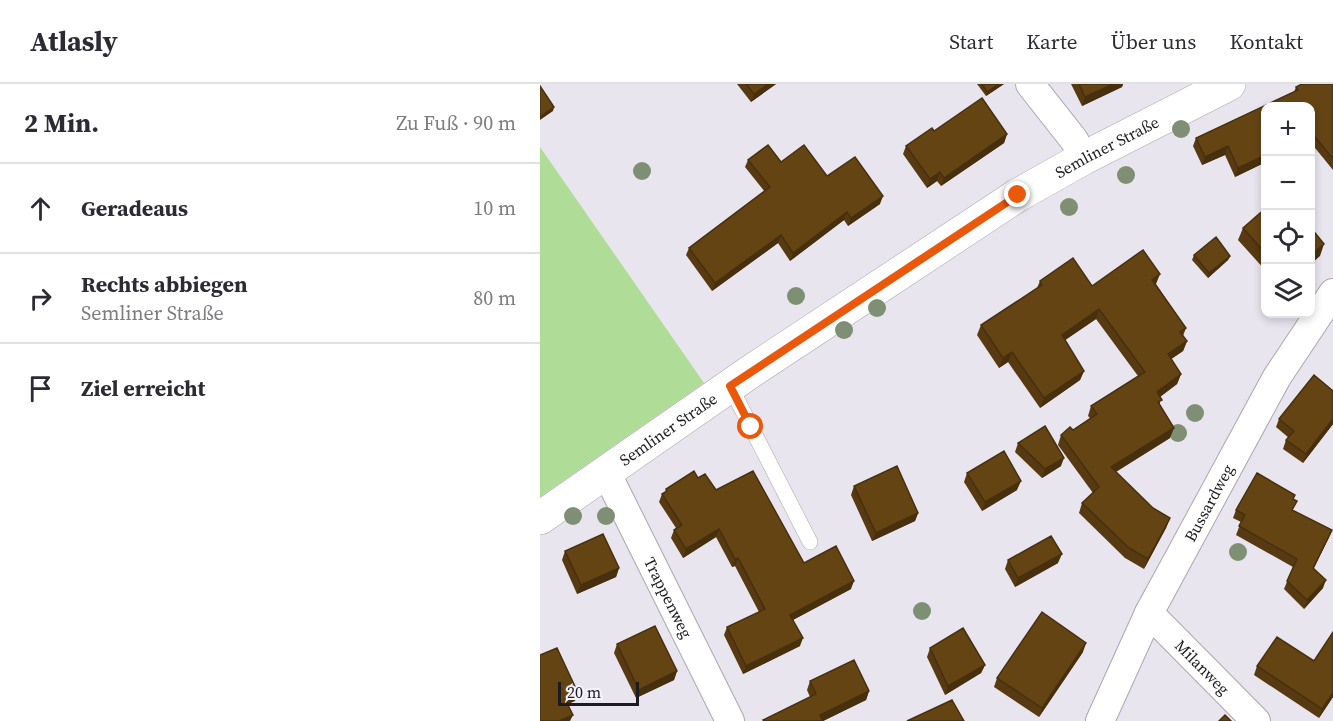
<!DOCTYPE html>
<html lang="de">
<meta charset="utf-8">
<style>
:root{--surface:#fff;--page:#f7f7f7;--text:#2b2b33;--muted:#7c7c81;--line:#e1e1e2}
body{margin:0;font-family:"Source Serif 4",serif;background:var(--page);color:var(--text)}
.controls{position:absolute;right:18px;top:18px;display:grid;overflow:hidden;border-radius:12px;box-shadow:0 3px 9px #0003}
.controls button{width:54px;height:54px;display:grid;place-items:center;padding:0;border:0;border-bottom:2px solid var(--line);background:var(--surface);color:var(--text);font:30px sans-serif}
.scale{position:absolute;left:18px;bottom:15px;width:81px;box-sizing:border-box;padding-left:6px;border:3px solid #1d1b1f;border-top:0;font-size:16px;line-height:21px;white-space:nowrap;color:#1d1b1f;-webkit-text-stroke:4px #f6f2fc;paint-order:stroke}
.stop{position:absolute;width:18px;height:18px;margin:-14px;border:4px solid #ea580c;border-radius:50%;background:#fff}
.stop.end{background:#ea580c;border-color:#fff;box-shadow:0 2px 6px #0008}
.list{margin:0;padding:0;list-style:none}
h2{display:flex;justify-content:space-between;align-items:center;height:78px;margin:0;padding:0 24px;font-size:26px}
h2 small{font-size:20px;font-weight:400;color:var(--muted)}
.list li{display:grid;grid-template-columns:39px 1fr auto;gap:18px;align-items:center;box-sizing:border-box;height:90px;padding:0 24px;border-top:2px solid var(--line)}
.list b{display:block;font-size:22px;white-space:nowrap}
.list p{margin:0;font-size:20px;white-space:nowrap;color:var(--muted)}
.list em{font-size:20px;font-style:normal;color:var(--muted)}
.icon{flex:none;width:33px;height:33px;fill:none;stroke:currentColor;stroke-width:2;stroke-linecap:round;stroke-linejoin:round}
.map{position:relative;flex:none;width:793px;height:637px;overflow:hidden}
header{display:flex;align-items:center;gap:36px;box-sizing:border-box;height:84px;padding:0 30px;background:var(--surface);border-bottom:2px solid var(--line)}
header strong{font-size:28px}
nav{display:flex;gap:33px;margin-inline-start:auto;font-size:21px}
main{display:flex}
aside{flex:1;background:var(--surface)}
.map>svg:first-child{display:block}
.green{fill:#afdc96}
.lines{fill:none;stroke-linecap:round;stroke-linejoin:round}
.lane-casing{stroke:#aaa6b0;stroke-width:16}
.street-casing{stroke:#aaa6b0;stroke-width:30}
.secondary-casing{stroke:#aaa6b0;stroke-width:34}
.lane{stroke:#fff;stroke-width:15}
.street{stroke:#fff;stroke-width:28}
.secondary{stroke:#fff;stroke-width:33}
.tree{fill:#7e8f73}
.wall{fill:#573a11}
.shaded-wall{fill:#47300e}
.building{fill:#654414;stroke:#47300e;stroke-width:1.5}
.route{stroke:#ea580c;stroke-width:8}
.labels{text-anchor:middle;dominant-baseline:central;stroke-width:6;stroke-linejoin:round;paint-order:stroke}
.street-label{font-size:16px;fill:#1d1b1f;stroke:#f6f2fc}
</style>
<header>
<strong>Atlasly</strong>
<nav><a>Start</a><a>Karte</a><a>Über uns</a><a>Kontakt</a></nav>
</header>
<main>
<aside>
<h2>2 Min.<small>Zu Fuß · 90 m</small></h2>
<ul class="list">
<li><svg class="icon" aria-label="ahead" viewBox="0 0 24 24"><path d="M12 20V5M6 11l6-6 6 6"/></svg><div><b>Geradeaus</b></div><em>10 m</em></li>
<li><svg class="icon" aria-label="right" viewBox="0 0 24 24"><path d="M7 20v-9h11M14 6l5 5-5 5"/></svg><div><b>Rechts abbiegen</b><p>Semliner Straße</p></div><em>80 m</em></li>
<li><svg class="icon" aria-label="arrive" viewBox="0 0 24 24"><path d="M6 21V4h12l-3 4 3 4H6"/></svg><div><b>Ziel erreicht</b></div></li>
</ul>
</aside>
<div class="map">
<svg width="793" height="637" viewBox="0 0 793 637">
<rect width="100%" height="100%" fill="#e9e5ef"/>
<!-- green -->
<path class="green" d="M0 63 164 299 0 413Z"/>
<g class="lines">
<!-- lane casing -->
<g class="lane-casing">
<path id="lane" d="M190 302 270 458"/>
</g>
<!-- street casing -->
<g class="street-casing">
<g id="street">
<path d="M490 0 534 56 544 74"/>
<path id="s1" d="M66 388 190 637"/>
<path id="s2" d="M609 529 716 637"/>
<path id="s3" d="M560 637 609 529 737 293 793 209"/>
</g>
</g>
<!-- secondary casing -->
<g class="secondary-casing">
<g id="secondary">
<path id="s4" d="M0 434 210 288 478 111 544 74 689 0"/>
</g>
</g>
<!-- lane -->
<use href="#lane" class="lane"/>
<!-- street -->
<use href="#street" class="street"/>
<!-- secondary -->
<use href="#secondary" class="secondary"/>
</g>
<!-- trees -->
<g class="tree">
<circle cx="641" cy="45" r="9"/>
<circle cx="102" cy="87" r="9"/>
<circle cx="586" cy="91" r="9"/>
<circle cx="529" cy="123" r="9"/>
<circle cx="256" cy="212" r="9"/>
<circle cx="337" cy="224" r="9"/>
<circle cx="304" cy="246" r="9"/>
<circle cx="655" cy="329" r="9"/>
<circle cx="638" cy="349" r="9"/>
<circle cx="33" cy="432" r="9"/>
<circle cx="66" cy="432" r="9"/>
<circle cx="698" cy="468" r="9"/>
<circle cx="382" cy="527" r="9"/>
</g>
<!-- wall -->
<path class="wall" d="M197 0H236L211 18Z
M437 0H464L446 12Z
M531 0H583L582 3 542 22Z
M793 0V86L771 59V22H726V78L695 93 685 71 662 81 653 62 656 54 754 8 756 3Z
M394 47 467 50 464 59 401 102 397 97 387 104 363 70 366 62Z
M208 76 241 78 287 92 340 120 308 142 304 136 250 177 238 159 172 207 146 171 149 164 225 108 205 83Z
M726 124V187L698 156 703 144Z
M654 171 690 172 688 176 668 194 652 176Z
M500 197 552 202 616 200 646 244 643 252 647 257 643 267 631 275 641 290 637 300 620 313V322L630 354 576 388 613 424 630 434 626 444 604 485 585 474 539 429 542 419 553 409 518 361 521 351 533 346 550 334 548 332 551 322 598 292 556 235 525 256 544 287 540 296 500 324 468 278 459 284 437 251 441 241 497 204Z
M793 307V340L763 379 743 365 746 356 749 354 736 343 739 335Z
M478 359 521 382 502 394 475 368Z
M427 389 477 406 442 427 424 398Z
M158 394 176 406 264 479 311 505 253 536 260 562 203 590 184 551 187 543 219 528 195 482 192 483 176 453 143 474 131 454 134 446 136 444 119 418 122 410 125 408 126 405Z
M314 402 378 429 375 437 332 457 311 411Z
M753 415V427L792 446 788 455 774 484 783 504 764 525 744 505 753 483 696 451 701 438 693 434 696 426Z
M25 467 79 484 76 493 37 510 22 476Z
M468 476 518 479 475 503 465 485Z
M793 548V613L779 634 714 591 717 582 774 577Z
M77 560 137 587 134 596 96 614 74 569Z
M390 564 445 581 441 589 405 611 387 573Z
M543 568 499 633 454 603 457 594Z
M270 597 329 607 326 616 283 637H223L270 613 267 606Z"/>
<!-- shaded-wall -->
<path class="shaded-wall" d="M228 0H236L211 18 214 10Z
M459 0H464L446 12 447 8Z
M573 0H583L582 3 542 22 545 13Z
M14 23 13 27 0 36V33Z
M467 50 464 59 401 102 404 94Z
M688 62 685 71 662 81 665 73Z
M726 71V78L695 93 698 84Z
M400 88 397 97 387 104 390 95Z
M343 112 340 120 308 142 311 134Z
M307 128 304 136 250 177 253 169Z
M241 151 238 159 172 207 175 199Z
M784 160 780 172 771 180V171Z
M690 172 688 176 668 194 669 189Z
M620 190 616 200 609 206 612 196Z
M559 225 556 235 518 261 522 251Z
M647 257 643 267 624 280 628 270Z
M472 268 468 278 459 284 463 274Z
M544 287 540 296 500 324 504 314Z
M641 290 637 300 613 318 617 308Z
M793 335V340L763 379 766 370Z
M634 344 630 354 567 393 571 383Z
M524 374 521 382 502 394 505 385Z
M481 397 477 406 442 427 445 418Z
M378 429 375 437 332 457 336 449Z
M630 434 626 444 604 485 608 475Z
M179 445 176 453 143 474 146 465Z
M792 446 788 455 770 492 773 484Z
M522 470 518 479 475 503 478 494Z
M198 474 195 482 192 483 195 475Z
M79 484 76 493 37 510 41 501Z
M786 496 783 504 764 525 767 516Z
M314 497 311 505 247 539 250 531Z
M263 554 260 562 203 590 206 582Z
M546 559 543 568 499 633 502 624Z
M445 581 441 589 405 611 408 602Z
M137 587 134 596 96 614 99 606Z
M329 607 326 616 283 637 280 631Z
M38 609 35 617 22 623 25 615Z
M793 609V613L779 634 782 625Z
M33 631 30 637H19Z"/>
<!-- building -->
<path class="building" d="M206 0H228L214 10Z
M442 0H459L447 8Z
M539 0H573L545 13Z
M762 0H793V75L772 49 771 50V22H726V71L698 84 688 62 665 73 656 54 758 6 756 3Z
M0 2 14 23 0 33Z
M442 14 467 50 404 94 400 88 390 95 366 62 392 44 394 47Z
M228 61 241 78 264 61 287 92 315 73 343 112 311 134 307 128 253 169 241 151 175 199 149 164 230 103 208 76Z
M726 124V170L703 144Z
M771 144 784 160 771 171Z
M676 153 690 172 669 189 654 171Z
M603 166 620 190 612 196 646 244 640 248 647 257 628 270 641 290 617 308 622 316 618 318 634 344 571 383 613 424 630 434 608 475 589 464 542 419 559 403 521 351 530 343 533 346 557 330 551 322 605 288 559 225 522 251 544 287 504 314 472 268 463 274 441 241 502 201 500 197 533 174 552 202Z
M774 291 793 307V335L766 370 746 356 754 347 739 335Z
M505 342 524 374 505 385 478 359Z
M464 367 481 397 445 418 427 389Z
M357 382 378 429 336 449 314 402Z
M154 387 158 394 165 390 176 406 213 387 264 479 296 462 314 497 250 531 263 554 206 582 187 543 225 525 198 474 195 475 179 445 146 465 134 446 142 441 122 410 127 407 126 405Z
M717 389 755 411 753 415 757 417 752 426 792 446 773 484 786 496 767 516 747 497 757 475 699 442 705 431 696 426Z
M63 450 79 484 41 501 25 467Z
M511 452 522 470 478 494 468 476Z
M502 528 546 559 502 624 457 594Z
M115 542 137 587 99 606 77 560Z
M423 544 445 581 408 602 390 564Z
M793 548V609L782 625 717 582 737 553 774 577Z
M17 564 38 609 25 615 33 631 19 637H0V571Z
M314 576 329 607 280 631 283 637H224L223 636 276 610 270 597Z
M412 616 424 637H367Z
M685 631 691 637H679Z"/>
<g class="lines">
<!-- route -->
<path class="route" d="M211 343 190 302 478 111"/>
</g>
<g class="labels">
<!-- street labels -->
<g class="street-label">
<text stroke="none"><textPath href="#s4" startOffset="678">Semliner Straße</textPath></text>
<text stroke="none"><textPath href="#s4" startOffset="156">Semliner Straße</textPath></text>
<text stroke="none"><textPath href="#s3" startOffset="244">Bussardweg</textPath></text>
<text stroke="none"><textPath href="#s1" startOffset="140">Trappenweg</textPath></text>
<text stroke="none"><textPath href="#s2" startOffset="76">Milanweg</textPath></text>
</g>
</g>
</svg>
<div class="controls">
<button>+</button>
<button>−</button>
<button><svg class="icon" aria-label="locate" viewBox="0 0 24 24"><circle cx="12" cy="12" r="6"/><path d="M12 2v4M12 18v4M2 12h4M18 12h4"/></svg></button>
<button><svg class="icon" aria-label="layers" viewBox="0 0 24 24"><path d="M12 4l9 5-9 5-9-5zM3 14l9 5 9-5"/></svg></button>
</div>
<div class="scale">20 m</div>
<div class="stop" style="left:211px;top:343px"></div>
<div class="stop end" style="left:478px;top:111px"></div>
</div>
</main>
